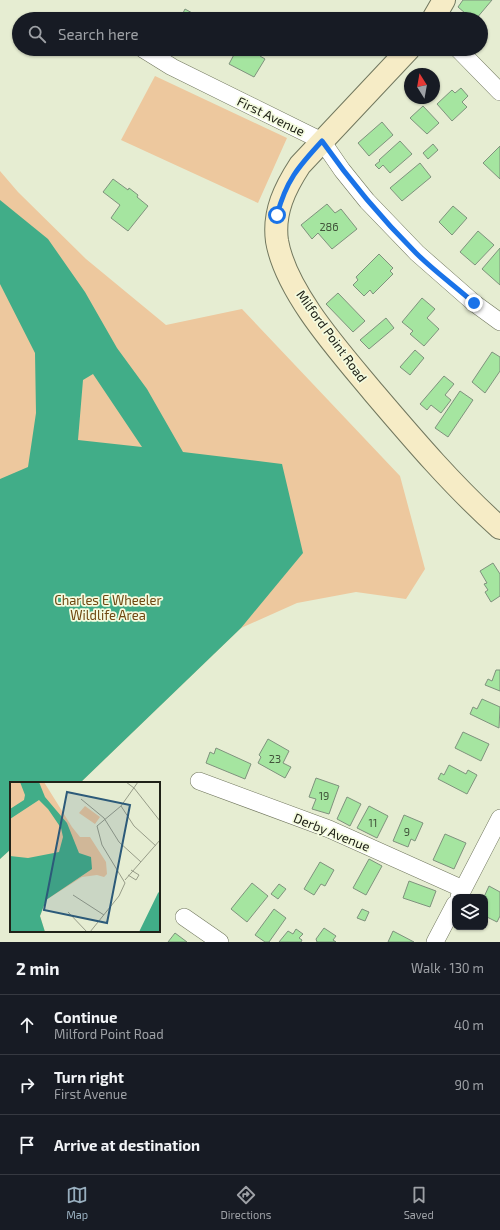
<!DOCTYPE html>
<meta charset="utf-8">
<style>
:root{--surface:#171b24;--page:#242831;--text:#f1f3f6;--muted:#9ea1a6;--line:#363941;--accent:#98aebe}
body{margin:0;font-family:"Exo 2",sans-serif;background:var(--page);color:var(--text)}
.controls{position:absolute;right:12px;bottom:12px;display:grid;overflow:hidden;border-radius:8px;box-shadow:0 1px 3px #0004}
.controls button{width:36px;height:36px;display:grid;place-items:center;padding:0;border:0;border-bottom:1px solid var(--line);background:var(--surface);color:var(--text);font:20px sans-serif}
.compass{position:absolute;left:404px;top:68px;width:36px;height:36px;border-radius:50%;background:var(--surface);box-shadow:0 1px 3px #0004;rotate:349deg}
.stop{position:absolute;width:12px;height:12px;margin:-9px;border:3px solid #1a73e8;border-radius:50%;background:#fff}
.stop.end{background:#1a73e8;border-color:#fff;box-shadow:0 1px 4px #0008}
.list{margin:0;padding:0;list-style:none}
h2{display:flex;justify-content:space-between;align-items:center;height:52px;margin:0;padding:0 16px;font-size:17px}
h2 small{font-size:13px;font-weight:400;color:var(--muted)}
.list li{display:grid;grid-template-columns:26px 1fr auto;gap:12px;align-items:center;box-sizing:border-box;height:60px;padding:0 16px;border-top:1px solid var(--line)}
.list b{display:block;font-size:15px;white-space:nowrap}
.list p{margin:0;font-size:13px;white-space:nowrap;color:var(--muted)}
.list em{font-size:13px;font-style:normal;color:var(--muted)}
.icon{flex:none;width:22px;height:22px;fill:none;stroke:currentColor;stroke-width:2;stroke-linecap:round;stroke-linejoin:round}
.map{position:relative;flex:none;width:500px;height:942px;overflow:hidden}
.search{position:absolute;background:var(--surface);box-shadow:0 1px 3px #0004;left:12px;right:12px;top:12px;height:44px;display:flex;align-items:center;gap:10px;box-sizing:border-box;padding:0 14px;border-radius:22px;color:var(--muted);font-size:15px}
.sheet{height:232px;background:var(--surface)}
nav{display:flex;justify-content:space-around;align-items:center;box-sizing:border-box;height:56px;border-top:1px solid var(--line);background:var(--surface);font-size:11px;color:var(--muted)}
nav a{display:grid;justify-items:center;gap:2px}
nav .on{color:var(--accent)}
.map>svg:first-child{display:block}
.green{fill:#edc89e}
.water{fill:#41ad88;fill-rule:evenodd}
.building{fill:#a5e5a0;stroke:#7f927d}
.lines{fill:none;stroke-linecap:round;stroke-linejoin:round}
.street-casing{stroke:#71775e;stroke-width:18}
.secondary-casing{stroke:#71775e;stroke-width:24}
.street{stroke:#fff;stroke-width:17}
.secondary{stroke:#f6ecc6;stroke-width:22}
.route{stroke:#1a73e8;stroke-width:5}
.labels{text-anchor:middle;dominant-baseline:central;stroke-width:3.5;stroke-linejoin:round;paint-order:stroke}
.number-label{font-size:11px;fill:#41533a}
.street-label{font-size:13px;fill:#202218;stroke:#f4fbdf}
.park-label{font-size:13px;fill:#6f4811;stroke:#f4fbdf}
.inset-road{fill:none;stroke:#979c88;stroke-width:1}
.view{fill:#2c5a79;fill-opacity:0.15;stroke:#2c5a79;stroke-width:2}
.inset-edge{fill:none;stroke:#202218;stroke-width:2}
</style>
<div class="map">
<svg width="500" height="942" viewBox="0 0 500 942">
<rect width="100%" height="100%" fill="#e6edd2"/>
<!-- green -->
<path class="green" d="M155 76 287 138 258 203 121 140Z
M0 171 18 192 86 259 166 325 242 309 400 476 425 569 406 599 356 592 297 603 241 628 80 783H11V849L0 859Z"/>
<!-- water -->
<path class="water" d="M0 200 48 239 85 292 117 348 147 389 183 452 282 464 303 553 241 628 80 783H11V849L0 859V479L28 467 36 413 35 353 0 284ZM93 374 142 447 78 440 83 380Z"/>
<!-- building -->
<path class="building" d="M463 0H492L476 19H472L458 7Z
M185 9 203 19H180Z
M237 49 263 50 260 56 265 59 254 77 229 64Z
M461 88 468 96 462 102 467 107 452 121 437 104 452 90 455 93Z
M423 106 439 123 427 134 410 118Z
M382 122 393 135 369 156 358 143Z
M400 141 412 154 390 173 383 165 379 169 375 165 380 161 379 160Z
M433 144 438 150 428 159 423 153Z
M500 146V179L483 163Z
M420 163 431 177 402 201 390 188Z
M113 179 128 190 129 188 138 195 137 197 148 206 128 231 111 218 120 205 103 192Z
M327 204 335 213 341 209 357 229 332 249 318 233 312 239 301 225Z
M453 206 467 218 452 235 439 222Z
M478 231 494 245 475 265 460 252Z
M500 248V285L482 269Z
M379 254 393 268 390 271 393 274 373 294 370 290 364 296 353 285 358 280 356 277Z
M338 293 365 321 353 332 326 304Z
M422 298 435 309 427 318 439 329 424 346 410 334 413 331 402 322Z
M386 318 394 328 369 349 360 340Z
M415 350 424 358 410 375 400 367Z
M492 352 500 357V371L485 393 472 382Z
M444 376 454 384 445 395 451 400 441 413 431 405 427 410 420 404Z
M460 391 473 400 448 437 435 428Z
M493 563 500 574V596L491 602 485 592 488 590 484 584 487 583 480 571Z
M496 670H500V691L485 685 488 679 492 681Z
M482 699 500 707 499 728 470 714 473 707 477 709Z
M463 732 489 744 481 761 455 748Z
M268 739 289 751 283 763 291 767 285 778 258 763 261 757 259 755Z
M216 748 251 764 245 779 206 763 210 752 214 754Z
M449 765 466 774 468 770 477 775 467 794 438 779 441 773 444 775Z
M316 778 339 786 329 814 312 809 316 799 309 797Z
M347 797 361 804 350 826 337 819Z
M369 806 388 816 377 838 357 828Z
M404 815 423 823 415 841 411 839 408 847 393 841Z
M445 834 466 843 454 869 433 860Z
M369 859 382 866 366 895 353 888Z
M320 862 334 870 325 886 321 884 314 895 304 889Z
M409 881 436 891 430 907 403 898Z
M252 883 268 896 247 922 231 909Z
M279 884 286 889 278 899 271 894Z
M489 886 500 892V916L497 922 485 916 484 897Z
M274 909 286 918 269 942H265L255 935Z
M362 909 369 912 365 921 357 918Z
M324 928 336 936 333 940 336 942H317L316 939Z
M296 929 303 934 299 938 302 940 301 942H279L288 931 293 934Z
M393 931 414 942H388Z
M175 933 187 942H168Z"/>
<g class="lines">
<!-- street casing -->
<g class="street-casing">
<path id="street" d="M143 49 172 67 322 141 342 170 367 201 417 253 474 303 500 322
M458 49 500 92
M199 781 329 829 463 889
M459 897 500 818
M184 917 220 942
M435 942 455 904"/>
</g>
<!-- secondary casing -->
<g class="secondary-casing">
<path id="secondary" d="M433 19 444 0
M409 49 300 165C285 188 273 212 277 241 286 293 341 353 374 393 414 440 454 487 500 528"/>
</g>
<!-- street -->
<use href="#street" class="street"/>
<!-- secondary -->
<use href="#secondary" class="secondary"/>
</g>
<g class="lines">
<!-- route -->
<path class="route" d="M277 215C286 181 298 167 322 141 350 181 381 218 416 253 434 271 455 286 474 303"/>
</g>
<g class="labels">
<!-- number labels -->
<g class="number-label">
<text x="329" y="226">286</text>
<text x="275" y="758">23</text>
<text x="324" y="795">19</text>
<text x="373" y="822">11</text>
<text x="407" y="831">9</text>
</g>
<!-- street labels -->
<g class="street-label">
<text transform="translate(271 116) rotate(26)">First Avenue</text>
<text transform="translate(332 336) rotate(54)">Milford Point Road</text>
<text transform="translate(332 832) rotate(22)">Derby Avenue</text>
</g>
<!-- park labels -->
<g class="park-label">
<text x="108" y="600">Charles E Wheeler<tspan x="108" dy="15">Wildlife Area</tspan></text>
</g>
</g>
<!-- overview -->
<g transform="translate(10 782)">
<rect width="150" height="150" fill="#e6edd2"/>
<path d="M0 0H34L62 45 70 55H80L96 80 97 92 94 95 87 93 72 95 36 118 30 134 35 150H0ZM75 24 90 35 85 42 69 31Z" fill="#edc89e"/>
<path d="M10 0H29L35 15 57 41 69 71 81 75 82 87 36 118 30 134 35 150H0V74L18 76 49 70 53 55 51 46 38 27 29 18 0 37V27L14 18 15 13ZM150 109V150H129L148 111Z" fill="#41ad88"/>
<path class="inset-road" d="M116 0 124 6 150 39M71 17 94 36 109 60 131 80M111 24 124 44 146 64M118 93 126 98 129 93 121 88M115 98 150 58M63 113 94 133M58 130 77 150M80 150 109 114 115 101 92 63 87 44 111 24 128 0"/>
<path class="view" d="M57 10 120 23 97 141 34 128Z"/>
<rect width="150" height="150" class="inset-edge"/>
</g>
</svg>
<div class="controls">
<button><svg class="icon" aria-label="layers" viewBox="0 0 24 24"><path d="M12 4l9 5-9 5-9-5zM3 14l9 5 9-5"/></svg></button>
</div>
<svg class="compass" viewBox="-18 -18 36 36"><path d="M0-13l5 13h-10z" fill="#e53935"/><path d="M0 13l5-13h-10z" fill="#9ea1a6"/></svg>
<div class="stop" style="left:277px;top:215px"></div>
<div class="stop end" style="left:474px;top:303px"></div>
<div class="search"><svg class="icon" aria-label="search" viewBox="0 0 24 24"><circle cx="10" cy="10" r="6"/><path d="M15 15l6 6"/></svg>Search here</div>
</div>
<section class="sheet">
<h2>2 min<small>Walk · 130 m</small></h2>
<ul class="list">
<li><svg class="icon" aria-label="ahead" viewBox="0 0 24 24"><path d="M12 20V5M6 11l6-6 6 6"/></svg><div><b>Continue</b><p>Milford Point Road</p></div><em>40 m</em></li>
<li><svg class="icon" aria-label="right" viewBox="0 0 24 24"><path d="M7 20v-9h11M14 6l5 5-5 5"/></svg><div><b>Turn right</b><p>First Avenue</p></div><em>90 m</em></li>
<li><svg class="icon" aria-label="arrive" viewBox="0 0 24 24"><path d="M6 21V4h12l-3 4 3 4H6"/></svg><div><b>Arrive at destination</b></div></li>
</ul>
</section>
<nav>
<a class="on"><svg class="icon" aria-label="map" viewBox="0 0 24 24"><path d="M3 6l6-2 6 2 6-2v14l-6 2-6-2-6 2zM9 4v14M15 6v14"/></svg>Map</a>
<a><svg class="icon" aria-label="directions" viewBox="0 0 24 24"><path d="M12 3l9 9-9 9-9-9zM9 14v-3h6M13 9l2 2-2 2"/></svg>Directions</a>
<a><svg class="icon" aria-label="saved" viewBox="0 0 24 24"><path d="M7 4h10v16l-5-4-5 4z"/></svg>Saved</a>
</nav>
